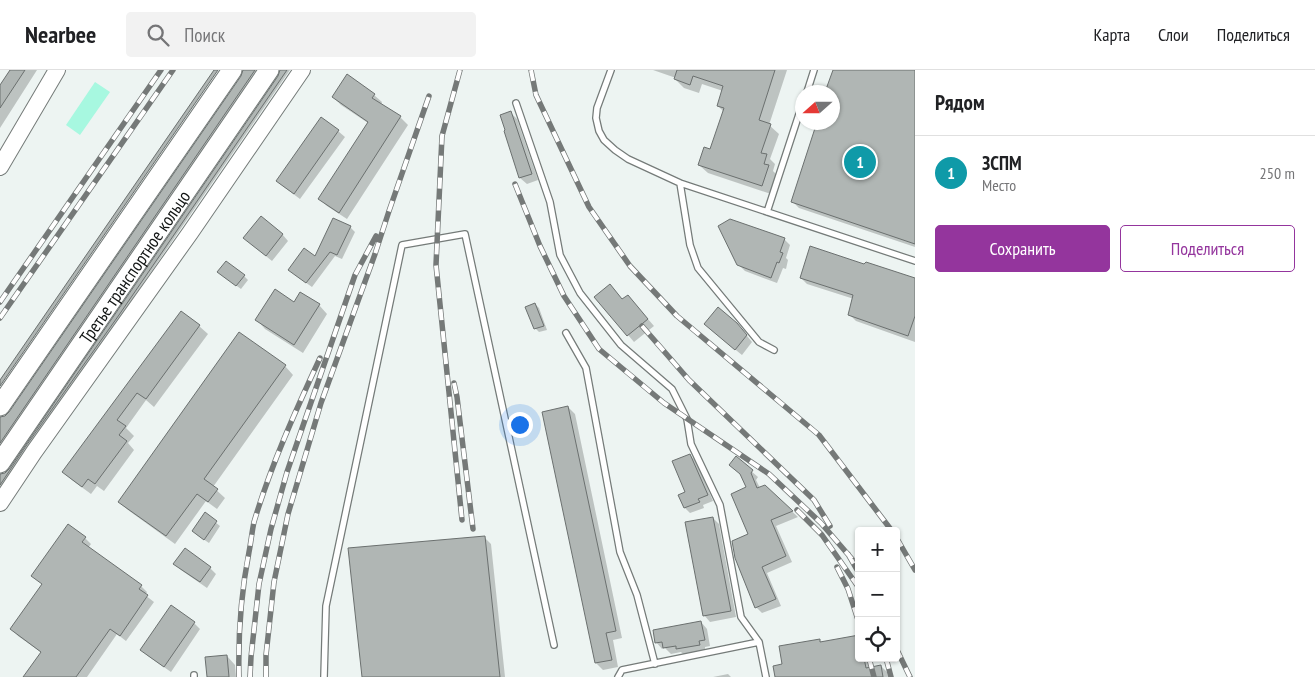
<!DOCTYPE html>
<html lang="ru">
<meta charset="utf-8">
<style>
:root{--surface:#fff;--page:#f2f2f2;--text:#202124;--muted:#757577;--line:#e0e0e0;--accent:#94359d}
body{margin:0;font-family:"PT Sans Narrow",sans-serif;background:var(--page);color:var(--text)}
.controls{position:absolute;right:15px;bottom:15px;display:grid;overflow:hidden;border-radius:5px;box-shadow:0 1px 4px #0004}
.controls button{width:45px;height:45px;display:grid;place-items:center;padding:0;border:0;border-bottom:1px solid var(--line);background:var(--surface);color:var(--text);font:25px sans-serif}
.compass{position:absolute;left:795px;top:15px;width:45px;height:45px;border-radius:50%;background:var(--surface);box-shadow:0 1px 4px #0004;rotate:249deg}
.you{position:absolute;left:519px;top:354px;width:18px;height:18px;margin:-12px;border:4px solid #fff;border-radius:50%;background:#1a73e8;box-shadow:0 0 0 8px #1a73e833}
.badge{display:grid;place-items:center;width:32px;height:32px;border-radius:50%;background:var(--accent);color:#fff;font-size:16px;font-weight:700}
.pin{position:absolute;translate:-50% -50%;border:2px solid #fff;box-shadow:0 1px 5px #0006}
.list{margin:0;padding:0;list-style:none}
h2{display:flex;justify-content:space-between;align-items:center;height:65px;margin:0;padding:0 20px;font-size:21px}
h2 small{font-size:16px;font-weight:400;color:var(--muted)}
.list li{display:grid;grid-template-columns:32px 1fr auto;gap:15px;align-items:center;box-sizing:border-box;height:75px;padding:0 20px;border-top:1px solid var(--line)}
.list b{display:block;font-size:19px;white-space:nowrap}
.list p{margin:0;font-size:16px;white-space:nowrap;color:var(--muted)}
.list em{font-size:16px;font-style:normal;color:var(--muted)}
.actions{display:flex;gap:10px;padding:15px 20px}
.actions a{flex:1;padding:11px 0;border:1px solid var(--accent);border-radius:5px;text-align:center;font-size:18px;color:var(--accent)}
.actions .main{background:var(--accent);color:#fff}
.icon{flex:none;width:28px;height:28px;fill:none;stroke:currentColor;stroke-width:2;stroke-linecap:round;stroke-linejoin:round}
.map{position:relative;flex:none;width:915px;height:607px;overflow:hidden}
header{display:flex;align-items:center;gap:30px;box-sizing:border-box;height:70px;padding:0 25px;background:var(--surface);border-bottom:1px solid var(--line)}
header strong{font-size:24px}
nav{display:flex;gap:28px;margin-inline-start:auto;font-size:18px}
.search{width:350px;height:45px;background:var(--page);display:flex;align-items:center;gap:12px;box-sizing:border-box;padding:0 18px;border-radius:5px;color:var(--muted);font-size:19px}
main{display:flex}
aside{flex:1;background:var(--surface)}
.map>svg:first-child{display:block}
.green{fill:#a7f8e0}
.shadow{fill:#0003}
.building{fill:#b0b6b4;stroke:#6b706f}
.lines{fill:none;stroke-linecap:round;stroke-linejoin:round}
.lane-casing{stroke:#757b79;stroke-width:8}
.secondary-casing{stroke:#757b79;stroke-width:18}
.primary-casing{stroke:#757b79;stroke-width:21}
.lane{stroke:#fff;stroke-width:5.5}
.secondary{stroke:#fff;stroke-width:16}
.primary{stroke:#fff;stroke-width:19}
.rail-casing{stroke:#757978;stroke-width:5.5}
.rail{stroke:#fff;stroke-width:4;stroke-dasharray:11;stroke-linecap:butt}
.labels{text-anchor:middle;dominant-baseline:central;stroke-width:4;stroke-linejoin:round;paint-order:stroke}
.street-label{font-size:18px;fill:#111413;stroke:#fff}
</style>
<header>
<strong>Nearbee</strong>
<div class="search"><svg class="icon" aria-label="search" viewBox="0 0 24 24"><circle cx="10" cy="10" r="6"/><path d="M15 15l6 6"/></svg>Поиск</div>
<nav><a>Карта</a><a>Слои</a><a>Поделиться</a></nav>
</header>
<main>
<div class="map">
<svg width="915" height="607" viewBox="0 0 915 607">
<rect width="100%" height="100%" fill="#edf4f2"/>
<!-- green -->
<path class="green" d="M95 12 110 22 80 65 66 55Z"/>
<!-- shadow -->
<path class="shadow" d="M10 0H37L0 58V18Z
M220 0H221L0 320V318Z
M244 0H258L0 377V348H5L10 343 242 7Z
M281 0H290L120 247 0 419V405L5 404 10 400 279 7Z
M653 0H787L769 55 779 64 770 89 775 94 773 101 777 105 771 124 708 103 699 95 711 81 724 42 718 36 723 21 702 14 699 23 684 18 675 9 676 8Z
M834 0H915V177L799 138 793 132 832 52V22H827Z
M374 25 382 32 381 35 400 47 408 55 347 149 327 136 320 129 368 53 341 35 333 27Z
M511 43 517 49 538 110 527 114 520 108Z
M321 49 338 61 345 67 300 129 284 117 277 111Z
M350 157 355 162 342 189 335 186 312 217 295 205Z
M282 164 288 171 272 191 251 174Z
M784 169 790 175 786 188 788 190 786 199 783 198 777 213 745 201 738 194Z
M223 206H244L248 210 241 219Z
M801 208 915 210V272L856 251 849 244 854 229 807 214Z
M628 226 654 256 634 272 596 227 623 230Z
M295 233 319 235 327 244 303 283 265 259 257 250Z
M535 234 539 238 547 260 539 262 535 258Z
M181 243 199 256 208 264 154 337 146 330 126 358 134 366 128 373 134 380 104 421 97 416 91 424 72 410 64 402Z
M711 260 743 261 752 272 742 285Z
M285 296 293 305 213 417 225 428 217 439 206 431 175 474 128 440 119 432Z
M568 337 575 344 622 568 613 570 618 597 603 600 596 593 543 342Z
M690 385 696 391 713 431 703 435 704 438 690 443 685 438Z
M736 388 758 407 756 410 760 418 765 416 798 447 776 456 792 492 767 503 781 536 762 543 756 537 750 465 748 418Z
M205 444 220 456 209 473 197 465Z
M713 448 719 454 736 547 710 552 704 545Z
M85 468 91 474 88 478 141 516 147 522 145 525 154 532 126 571 117 564 87 607H26L42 583 18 566 12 559Z
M485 468 491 474 505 607H364Z
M175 493 210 498 216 504 207 518 181 500Z
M701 552 707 559 710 576 705 577V581L684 585 681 582 671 584 665 578 662 579 656 572Z
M194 553 200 559 171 602 148 586 142 580Z
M819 570 822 573 859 588H869L871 598 881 596 887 602 888 607H776L784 595Z
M227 586 235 595 236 607H209Z
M728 604 731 607H713Z"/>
<!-- building -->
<path class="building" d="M10 0H25L0 38V15Z
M214 0H218L0 316V310Z
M243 0H255L0 373V347L5 346 9 342 241 6Z
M280 0H287L119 245 26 376 0 415V404L5 403 9 399 278 6Z
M677 0H775L759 50 771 54 761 83 767 84 764 94 769 95 762 116 698 95 704 77 710 79 724 38 717 36 723 16 693 6 690 15 674 9Z
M833 0H915V174L791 132 817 52H832V22H825Z
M347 4 375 24 372 28 401 46 339 143 318 129 368 52 332 27Z
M511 41 532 104 519 108 504 61 505 60 500 45Z
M321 47 339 60 294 124 276 111Z
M261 146 283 164 266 186 243 168Z
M333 148 351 156 337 185 330 182 306 213 288 200 304 178 315 186Z
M730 149 785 168 780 182 783 183 779 193 777 192 771 208 737 195 718 156Z
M810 176 864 194 866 192 915 208V246L908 266 848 245 853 225 800 208Z
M226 191 245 205 236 216 217 202Z
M610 214 622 229 628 225 648 249 627 266 594 227Z
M275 219 294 232 300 222 320 234 294 275 255 250Z
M535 233 544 256 534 259 525 237Z
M718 237 737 253 747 265 735 280 704 254Z
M181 241 200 255 146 329 137 323 117 350 126 356 119 365 127 371 95 414 88 409 82 417 62 402Z
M239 262 286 295 204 409 218 419 208 432 197 424 166 466 118 432Z
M568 336 616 561 606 563 612 590 595 593 542 342Z
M690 384 708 425 698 429 700 432 684 438 678 425 685 422 672 391Z
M736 386 753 400 751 403 757 418 765 415 793 441 771 450 786 486 762 497 776 529 755 538 735 488 732 471 748 464 731 424 746 417 740 404 729 395Z
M205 442 217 451 204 470 192 461Z
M713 447 731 541 703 546 685 452Z
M68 454 86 467 82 472 142 515 139 519 148 525 120 566 110 559 76 607H23L41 582 10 559 42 514 31 506Z
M485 466 500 607H362L348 478Z
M185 478 211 497 200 512 173 494Z
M171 535 195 552 164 597 140 580Z
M701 551 705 570 699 571 700 575 676 579V576L663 578 662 572 655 573 653 560Z
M859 565V588H864L866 598 881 595 883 607H775L773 596 782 594 779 576 820 569V572Z
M227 585 229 607H207L205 587Z"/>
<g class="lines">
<!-- lane casing -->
<g class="lane-casing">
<path id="lane" d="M611 0 597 38 596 48 599 61 604 70 615 80 628 89 680 113 915 191
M807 22 814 0
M516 33 550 132 560 185 580 223 621 275 672 319 687 349 691 374 720 435 741 547 759 572
M680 113 690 175 698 198 759 272 774 280
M767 142 802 35
M566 263 586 298 620 482 637 525 655 594
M194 605V607
M324 607 326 536 402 175 465 164 554 575
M618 607 622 600 759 572 766 607"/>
</g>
<!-- secondary casing -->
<g class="secondary-casing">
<path id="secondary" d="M0 97 57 0
M0 433 34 382 190 163 302 0"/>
</g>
<!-- primary casing -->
<g class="primary-casing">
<g id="primary">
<path d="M0 336 232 0"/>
<path id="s1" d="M0 393 269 0"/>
</g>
</g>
<!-- lane -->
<use href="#lane" class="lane"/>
<!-- secondary -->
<use href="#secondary" class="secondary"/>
<!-- primary -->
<use href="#primary" class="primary"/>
<!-- rail casing -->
<g class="rail-casing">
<path id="rail" d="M460 0 442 66 436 195 462 450
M531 0 536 25 589 137 630 196 677 246 819 365 892 461
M515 114 540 176 564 226 599 279 664 333 769 404 821 453 852 489
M0 232 161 0
M0 248 173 0
M642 256 689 310 814 430 830 456
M454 313 457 327 473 459
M797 440 822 465 859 518
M896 467 915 500
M848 484 859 503
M837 497 848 519 859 553
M896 578 910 607
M869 588 874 607
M886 588 891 607
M239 607C238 565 241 523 249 482 251 472 252 461 254 452 271 395 295 342 320 288
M250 607 251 587 259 514 271 459 287 402 355 205 376 166
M266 607V585L274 512 288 444 321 333 375 184 389 141 429 26"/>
</g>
<!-- rail -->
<use href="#rail" class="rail"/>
</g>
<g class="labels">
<!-- street labels -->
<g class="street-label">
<text stroke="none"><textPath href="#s1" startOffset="238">Третье транспортное кольцо</textPath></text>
</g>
</g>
</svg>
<div class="controls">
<button>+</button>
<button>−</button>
<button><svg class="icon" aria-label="locate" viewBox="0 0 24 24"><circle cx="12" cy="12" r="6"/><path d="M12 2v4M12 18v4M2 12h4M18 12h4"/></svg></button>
</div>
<svg class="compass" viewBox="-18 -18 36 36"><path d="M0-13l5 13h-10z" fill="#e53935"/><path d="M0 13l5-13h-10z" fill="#757577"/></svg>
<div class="you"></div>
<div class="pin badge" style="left:860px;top:92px;background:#0f9aa8">1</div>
</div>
<aside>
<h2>Рядом<small></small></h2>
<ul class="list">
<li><span class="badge" style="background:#0f9aa8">1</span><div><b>ЗСПМ</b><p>Место</p></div><em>250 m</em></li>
</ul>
<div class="actions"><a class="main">Сохранить</a><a>Поделиться</a></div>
</aside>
</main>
